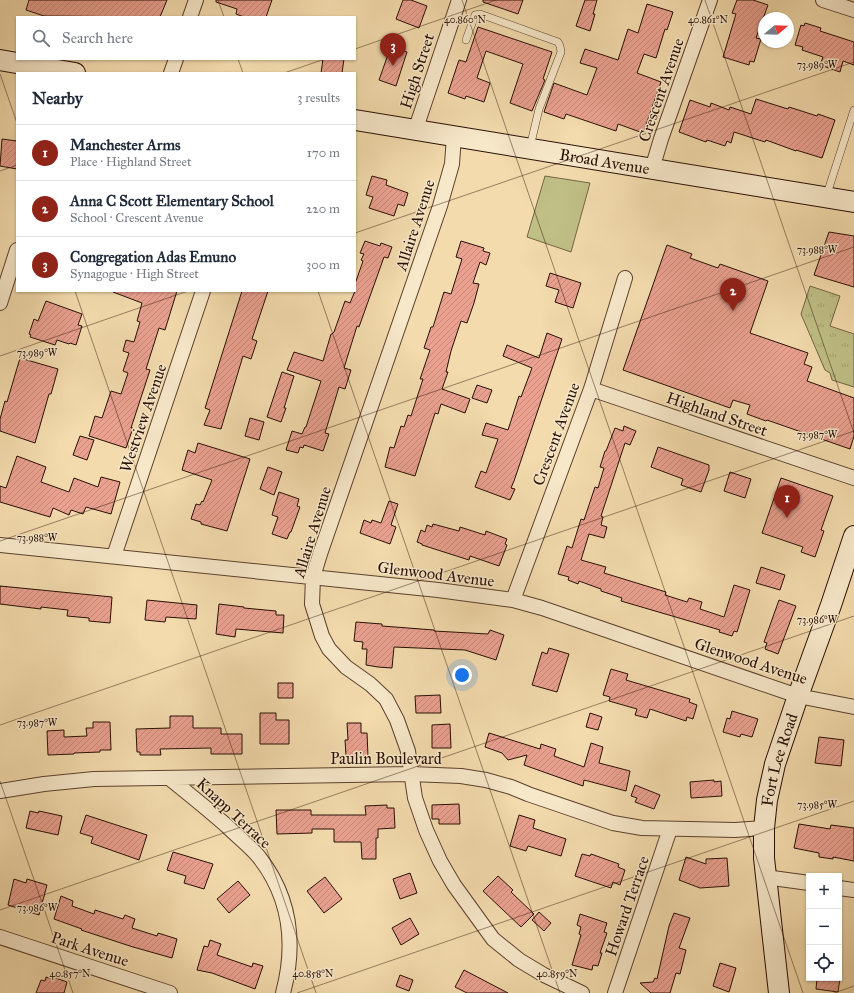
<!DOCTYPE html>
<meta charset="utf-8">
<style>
:root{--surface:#fff;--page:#f6f6f7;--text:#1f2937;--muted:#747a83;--line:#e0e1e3;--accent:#8f2418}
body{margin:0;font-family:"IM FELL Great Primer",serif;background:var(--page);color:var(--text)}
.controls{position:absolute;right:12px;bottom:12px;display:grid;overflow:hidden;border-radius:0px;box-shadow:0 1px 3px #0004}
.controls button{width:36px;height:36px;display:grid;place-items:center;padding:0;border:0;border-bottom:1px solid var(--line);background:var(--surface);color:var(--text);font:20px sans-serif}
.compass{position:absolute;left:758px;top:12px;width:36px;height:36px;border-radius:50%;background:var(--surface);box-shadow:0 1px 3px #0004;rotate:71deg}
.you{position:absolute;left:462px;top:675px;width:14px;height:14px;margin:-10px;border:3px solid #fff;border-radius:50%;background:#1a73e8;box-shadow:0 0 0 6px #1a73e833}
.badge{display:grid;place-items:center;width:26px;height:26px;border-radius:50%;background:var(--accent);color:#fff;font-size:13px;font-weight:700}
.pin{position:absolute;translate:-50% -33px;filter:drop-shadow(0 1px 2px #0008)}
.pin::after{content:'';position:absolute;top:21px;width:14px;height:12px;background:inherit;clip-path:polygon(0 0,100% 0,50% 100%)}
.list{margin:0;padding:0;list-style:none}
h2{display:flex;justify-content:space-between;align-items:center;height:52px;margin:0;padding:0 16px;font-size:17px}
h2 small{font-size:13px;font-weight:400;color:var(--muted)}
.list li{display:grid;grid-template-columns:26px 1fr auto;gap:12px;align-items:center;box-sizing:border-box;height:56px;padding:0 16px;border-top:1px solid var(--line)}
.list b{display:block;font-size:15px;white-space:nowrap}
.list p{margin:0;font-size:13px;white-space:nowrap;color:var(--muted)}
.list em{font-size:13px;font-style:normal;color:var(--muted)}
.icon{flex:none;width:22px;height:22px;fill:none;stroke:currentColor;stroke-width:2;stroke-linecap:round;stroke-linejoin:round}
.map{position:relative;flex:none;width:854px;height:993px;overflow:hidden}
.search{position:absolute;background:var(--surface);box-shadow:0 1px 3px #0004;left:16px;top:16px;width:340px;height:44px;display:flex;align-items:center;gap:10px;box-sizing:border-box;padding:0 14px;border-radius:0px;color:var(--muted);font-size:15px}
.panel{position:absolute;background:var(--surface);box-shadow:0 1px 3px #0004;left:16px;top:72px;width:340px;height:220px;border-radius:0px}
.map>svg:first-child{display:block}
.grass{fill:#bfbf86;stroke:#746644}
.park{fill:url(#park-tufts);stroke:#746644}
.building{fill:url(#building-hatch);stroke:#280e02}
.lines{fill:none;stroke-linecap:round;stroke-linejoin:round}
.lane-casing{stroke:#5b412d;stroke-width:8}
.street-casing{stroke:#5b412d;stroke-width:16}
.secondary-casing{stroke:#280e02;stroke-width:22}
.lane{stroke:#f7e8ca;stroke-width:7}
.street{stroke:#f7e8ca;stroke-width:14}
.secondary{stroke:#f7e8ca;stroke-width:20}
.ticks{fill:none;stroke:#280e02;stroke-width:1;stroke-opacity:0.45}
.labels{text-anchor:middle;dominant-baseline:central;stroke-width:3;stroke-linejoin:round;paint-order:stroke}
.street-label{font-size:16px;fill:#280e02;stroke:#f7e8ca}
.ticks-label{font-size:10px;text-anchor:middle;fill:#280e02;stroke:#f7e8ca;stroke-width:3;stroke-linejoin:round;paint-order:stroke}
</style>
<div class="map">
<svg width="854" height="993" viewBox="0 0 854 993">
<defs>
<pattern id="park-tufts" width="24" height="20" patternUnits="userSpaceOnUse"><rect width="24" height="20" fill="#bfbf86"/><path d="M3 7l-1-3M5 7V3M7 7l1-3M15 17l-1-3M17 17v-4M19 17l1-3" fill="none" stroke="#a4a372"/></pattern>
<pattern id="building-hatch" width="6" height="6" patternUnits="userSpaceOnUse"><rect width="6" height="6" fill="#eaa190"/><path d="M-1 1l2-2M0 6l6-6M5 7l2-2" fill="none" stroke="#c9897b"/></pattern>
</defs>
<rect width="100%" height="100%" fill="#f3dbad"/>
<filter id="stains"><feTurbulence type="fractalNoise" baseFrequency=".005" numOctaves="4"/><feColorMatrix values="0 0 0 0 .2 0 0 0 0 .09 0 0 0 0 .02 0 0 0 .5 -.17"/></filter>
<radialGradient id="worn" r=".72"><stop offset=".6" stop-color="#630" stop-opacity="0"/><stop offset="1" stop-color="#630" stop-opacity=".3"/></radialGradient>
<!-- grass -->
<path class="grass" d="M545 176 590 183 571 252 527 237Z"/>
<!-- park -->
<path class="park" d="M810 286 840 296 830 326 854 334V387L832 380 830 373 825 370 801 314Z"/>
<!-- building -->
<path class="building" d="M29 0H167L160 17 44 16 26 10Z
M216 0H272L266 17H244L236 14 237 9 216 2Z
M403 0H411L427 6 419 28 396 19Z
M483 0H523L518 14 483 2Z
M585 0H597L593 14H595L590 31 576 26Z
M737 0H753L768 5 756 38 761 39 754 62 750 61 749 65 723 57 736 14 732 13Z
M647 4 673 12 667 30 665 29 656 58 644 54 637 73 661 82 643 133 618 124 616 131 566 114 564 119 544 112 554 83 587 95 597 68 580 63 585 49 618 60 628 29 638 33Z
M805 23 821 28 820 31 854 42V65L843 61 840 72 820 65 823 57 802 50 803 47 795 45 801 25 804 26Z
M478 27 552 52 543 79 545 80 532 111 510 103 523 64 486 51 477 78 490 83 484 102 466 96 465 99 448 93 459 60 466 62Z
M391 46 407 52 396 86 379 80Z
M323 59H344L342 73H321Z
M756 99 788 109 789 107 817 116 818 114 835 120 822 158 796 150V151L766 140 765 142 734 132 731 143 727 141 725 146 707 140 706 142 679 132 690 100 710 107 711 103 729 110 730 107 751 114Z
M2 139 17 141V169L0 166Z
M372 176 387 180 386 185 408 193 404 206 398 204 394 216 369 208 373 197 366 195Z
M829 232 854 236V287L814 275Z
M365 241 380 246 381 243 392 247 388 258 384 257 359 327 357 326 344 368 351 370 345 389 339 387 325 433 329 434 323 451 304 445 303 448 300 447 298 453 286 450 292 431 302 434 305 427H306L321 381 287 370 294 352 323 361 331 334H332L334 332 345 301 350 303 355 291V284L363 261 361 260 364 254 360 253Z
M461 241 484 248 483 251 490 253 486 265 480 262 473 283 479 284 474 303 467 323 461 321 451 351 446 372H448L442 389 470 399 465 413 441 404 438 414 435 413 415 476 385 467 390 447 394 448 401 426 404 427 408 415 411 416 423 379H420L430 350 424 348 431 327H433L444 292 451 294 462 259 456 257Z
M667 245 692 254 690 258 718 268 720 264 768 281 750 333 808 353 804 364 812 367 807 381 854 398V436L850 449 767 420 766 421 747 414 750 405 733 400 730 408 623 370Z
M550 273 581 283 573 308 555 302 559 290 546 286Z
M113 291H177L165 330 159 328 146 369 150 370 131 428H133L126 448 89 436 95 416 102 418 111 391 121 394 128 373 123 371 129 353 123 351 126 340 134 342 140 322 137 321 142 303 113 292Z
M242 291H268L252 339 257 341 251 359 243 356 221 429 204 425 210 410 205 408Z
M46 301 82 314 78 325 82 326 76 345 70 343 69 344 57 340 55 345 30 337 31 335 29 334 34 319 38 321Z
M547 333 562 339 514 481 511 488 515 489 510 500 475 487 481 471 486 473 498 439 482 435 486 423 508 430 519 396 521 397 532 368 503 356 507 345 539 358Z
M20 358 58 369 51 394H49L35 443 0 431V419L5 401 7 402Z
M282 372 294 376 284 408H286L281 422 267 417Z
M477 385 492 390 487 403 472 398Z
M250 418 264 422 259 440 245 436Z
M624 426 636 431 630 445 625 443 601 516 603 517 601 525 607 527 604 538 589 534 581 560 606 567 604 573 666 592 665 595 687 602 689 598 702 602 700 609 724 617 734 585 750 590 737 632 734 631 732 636 719 632 720 630 621 601 622 598 601 591V589L579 581 578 584 568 580 569 577 558 574 567 546 572 548 581 519 584 520 595 487 598 488 604 468 600 467 605 451H606L615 428 623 431Z
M80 436 94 440 87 460 73 455Z
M198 443 250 459 227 531 201 524V522L191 519 196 504 200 505 202 501 203 502 212 480 182 470 188 450 195 453Z
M658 447 709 465V470L701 492 681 485 683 479 651 467Z
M17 456 46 467 41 482 69 492 74 478 98 487 101 477 120 482 111 514 86 507 83 514 71 510 69 515 53 508 50 517 0 502V486L6 488Z
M268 467 282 472 274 495 260 489Z
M730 472 751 479 745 498 724 491Z
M781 478 833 496 821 530 824 531 815 557 801 552 803 547 762 533Z
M279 492 299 499 297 506 300 507 291 532H290L287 539 272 534 278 517 272 515Z
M389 501 398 504 391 525 396 527 390 544 360 533 364 520 371 523 372 520 381 523Z
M433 524 459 531 460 527 485 535 486 531 507 539 505 544 507 545 499 566 470 556 469 560 422 545V544L417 542 421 530 425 532 427 525 432 527Z
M761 567 785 575 780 590 756 583Z
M0 586 112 597 110 623 89 621V618L67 616 68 610 41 607V609L0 604Z
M147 600 197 605 196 619 166 617 165 622 145 620Z
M779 600 796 606 778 654 765 649 767 643 764 642Z
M219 604 244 607V608L276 611V615H284L283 633 236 629 235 637 216 634Z
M356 622 382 624V626L434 630V631L488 634 490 630 504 635 496 660 465 650 394 647 392 668 378 667 366 665 367 649H362L363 642 354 641Z
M549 648 569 654 557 692 532 685 542 652 547 654Z
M611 669 628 674 626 680 690 699 689 702 697 705 693 719 687 717 686 721 650 709 647 718 635 715 637 709 609 701 610 697 603 695Z
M278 683H293V698H278Z
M440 695 441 713H416L415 696Z
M732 711 758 719 752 737 741 734 740 737 723 732 727 718 730 719Z
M260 713H276V720H289V744H260Z
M590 713 602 717 598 730 586 727Z
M170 716H193V728H221V734H242V754H211V748L160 749 161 755H140V752H137L136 729 170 728Z
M93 722H110L111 750H100V752L74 753V754L48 755 47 731 64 730V737L87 736 86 728H93Z
M347 723H361V733H367L368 756H346L345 740H348Z
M450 724 451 748H432V725Z
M489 733 540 749 541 744 556 749 554 756 584 767 591 743 603 747 599 763 630 771 626 791 584 780 583 786 524 765 527 755 508 760 502 753 485 747Z
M819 737 844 740 841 766 815 763Z
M714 780V782L721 781 722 796 691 798 690 782Z
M635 785 660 795 654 809 635 802 637 798 631 796Z
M459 804 460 824H439V819H432V805Z
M387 805V808H394L395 828 378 829V838H376V859H362L361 842H334V829H312V833L277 834 276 810H311V815H366L365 806Z
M30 811 38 813 39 811 62 816 58 835 26 828Z
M86 815 147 835 139 860 91 843 93 837 80 833Z
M519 815 535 820 533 828 566 839 561 856 528 846 526 851 510 846Z
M799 824 830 829 831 825 854 828V861L833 857V859L819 857V853L794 848Z
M173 852 213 864 204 889 184 883 186 876 167 870Z
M582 854 590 856 591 854 619 864 618 867 625 870 620 885 613 882 611 888 575 876Z
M686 857 706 864V859L727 858 729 886 700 888 679 880Z
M410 873 417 893 400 899 393 879Z
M498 876 513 890 511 892 534 914 521 927 483 891Z
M325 877 342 899 324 913 307 891Z
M14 879 26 883 27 879 47 885 39 915 8 905Z
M238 881 250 895 229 913 217 899Z
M61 896 73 901 72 906 94 914 95 910 123 919 125 915 135 919 132 928 157 936 158 933 177 939 172 958 133 947 81 930 82 929 54 919Z
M539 912 551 923 544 931 532 920Z
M674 913 690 918 679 948 686 950 680 974 676 973 670 993H651L640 983 653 982 655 978 657 979 669 926Z
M580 914 607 923 604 932 607 933 600 953H602L598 966 593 965 592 970 572 965 581 935 579 934 581 927 577 925Z
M410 918 419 934 401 945 392 928Z
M210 940 221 944 217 955 252 967 253 963 263 966 255 989 212 973 197 970 204 946 208 947Z
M720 963 736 968 729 992 713 986Z
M464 970 508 993H467L455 987Z
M400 975 413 980 409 991 396 986Z
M46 977 53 979V977L67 982 64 993H36L41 980 45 981Z
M817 978H840L838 992 816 989Z"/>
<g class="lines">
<!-- lane casing -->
<g class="lane-casing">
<path id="lane" d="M466 40 475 15 480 14 558 42 560 46 561 52 539 109 530 147
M826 197 854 110"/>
</g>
<!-- street casing -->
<g class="street-casing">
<path id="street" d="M823 0 854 10
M190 17 196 0
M171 73 176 59
M415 131 459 0
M454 136 452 164 440 206 320 554 313 577 312 604 322 636 329 649 346 667 370 684 386 699 397 720 408 751 415 798 426 830 440 861 454 885 493 939 519 960 544 975 582 993
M652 169 661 139 710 0
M0 303 17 250
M591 389 854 478
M0 545 438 590 513 600 542 608 798 696 854 707
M114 556 203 291
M513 600 591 389 625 278
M169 778C189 794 209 810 228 827 238 837 250 846 259 857 291 898 296 944 283 993
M0 791 44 784 94 779 411 774 461 776 486 780 511 787 528 794 613 823 642 828 735 830 764 828
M765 877 809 883
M839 888 854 890
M0 937 170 993
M615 993 670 829"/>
</g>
<!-- secondary casing -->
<g class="secondary-casing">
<g id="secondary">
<path d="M0 60 75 73"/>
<path id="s1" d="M355 120 854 202"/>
<path id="s2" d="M779 993 764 858V828L767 800 775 764 798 696 831 605 854 536"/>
</g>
</g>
<!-- lane -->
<use href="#lane" class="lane"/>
<!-- street -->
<use href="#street" class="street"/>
<!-- secondary -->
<use href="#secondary" class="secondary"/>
</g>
<!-- ticks -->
<path class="ticks" d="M218 0 224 17M462 0 803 993M705 0 854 433M355 49 496 0M238 59 243 73M284 73 325 59M0 74 17 123M0 171 17 165M355 233 854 62M75 291 316 993M318 291 560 993M0 356 188 291M0 541 854 247M0 725 854 431M0 781 73 993M0 910 854 616M297 993 854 801M834 993 854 986"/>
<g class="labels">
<!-- street labels -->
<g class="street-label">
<text transform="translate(417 71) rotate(-72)">High Street</text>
<text transform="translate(661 90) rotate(-71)">Crescent Avenue</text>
<text stroke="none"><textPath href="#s1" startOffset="253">Broad Avenue</textPath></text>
<text transform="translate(415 225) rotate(-72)">Allaire Avenue</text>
<text transform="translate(717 414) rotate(19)">Highland Street</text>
<text transform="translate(143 418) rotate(-71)">Westview Avenue</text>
<text transform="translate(556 434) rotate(-70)">Crescent Avenue</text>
<text transform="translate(312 532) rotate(-73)">Allaire Avenue</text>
<text transform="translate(436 574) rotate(7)">Glenwood Avenue</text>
<text transform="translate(751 661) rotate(18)">Glenwood Avenue</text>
<text x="386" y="758">Paulin Boulevard</text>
<text stroke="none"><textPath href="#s2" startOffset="236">Fort Lee Road</textPath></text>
<text transform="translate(234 813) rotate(43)">Knapp Terrace</text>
<text transform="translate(627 906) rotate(-71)">Howard Terrace</text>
<text transform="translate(90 949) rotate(18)">Park Avenue</text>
</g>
</g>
<g class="ticks-label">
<text x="465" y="23">40.860°N</text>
<text x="708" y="23">40.861°N</text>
<text x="817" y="68">73.989°W</text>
<text x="817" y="253">73.988°W</text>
<text x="37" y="356">73.989°W</text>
<text x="817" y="438">73.987°W</text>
<text x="37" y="541">73.988°W</text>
<text x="817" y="623">73.986°W</text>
<text x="37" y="726">73.987°W</text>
<text x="817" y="808">73.985°W</text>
<text x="37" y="911">73.986°W</text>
<text x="70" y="977">40.857°N</text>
<text x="313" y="977">40.858°N</text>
<text x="557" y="977">40.859°N</text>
</g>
<rect width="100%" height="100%" filter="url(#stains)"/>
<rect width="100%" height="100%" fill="url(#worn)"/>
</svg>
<div class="controls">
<button>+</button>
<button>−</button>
<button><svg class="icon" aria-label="locate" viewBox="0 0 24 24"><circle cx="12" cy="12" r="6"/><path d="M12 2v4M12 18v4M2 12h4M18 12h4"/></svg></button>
</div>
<svg class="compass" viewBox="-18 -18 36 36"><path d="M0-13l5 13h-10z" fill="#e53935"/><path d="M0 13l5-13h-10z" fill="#747a83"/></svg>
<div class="you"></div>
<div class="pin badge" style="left:787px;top:518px">1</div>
<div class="pin badge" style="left:733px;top:311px">2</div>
<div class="pin badge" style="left:393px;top:66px">3</div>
<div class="search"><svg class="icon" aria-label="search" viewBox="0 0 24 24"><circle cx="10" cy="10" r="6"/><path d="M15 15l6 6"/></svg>Search here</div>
<section class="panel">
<h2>Nearby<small>3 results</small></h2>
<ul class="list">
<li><span class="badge">1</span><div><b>Manchester Arms</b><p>Place · Highland Street</p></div><em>170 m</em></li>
<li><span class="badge">2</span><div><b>Anna C Scott Elementary School</b><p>School · Crescent Avenue</p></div><em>220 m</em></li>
<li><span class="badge">3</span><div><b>Congregation Adas Emuno</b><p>Synagogue · High Street</p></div><em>300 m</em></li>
</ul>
</section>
</div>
